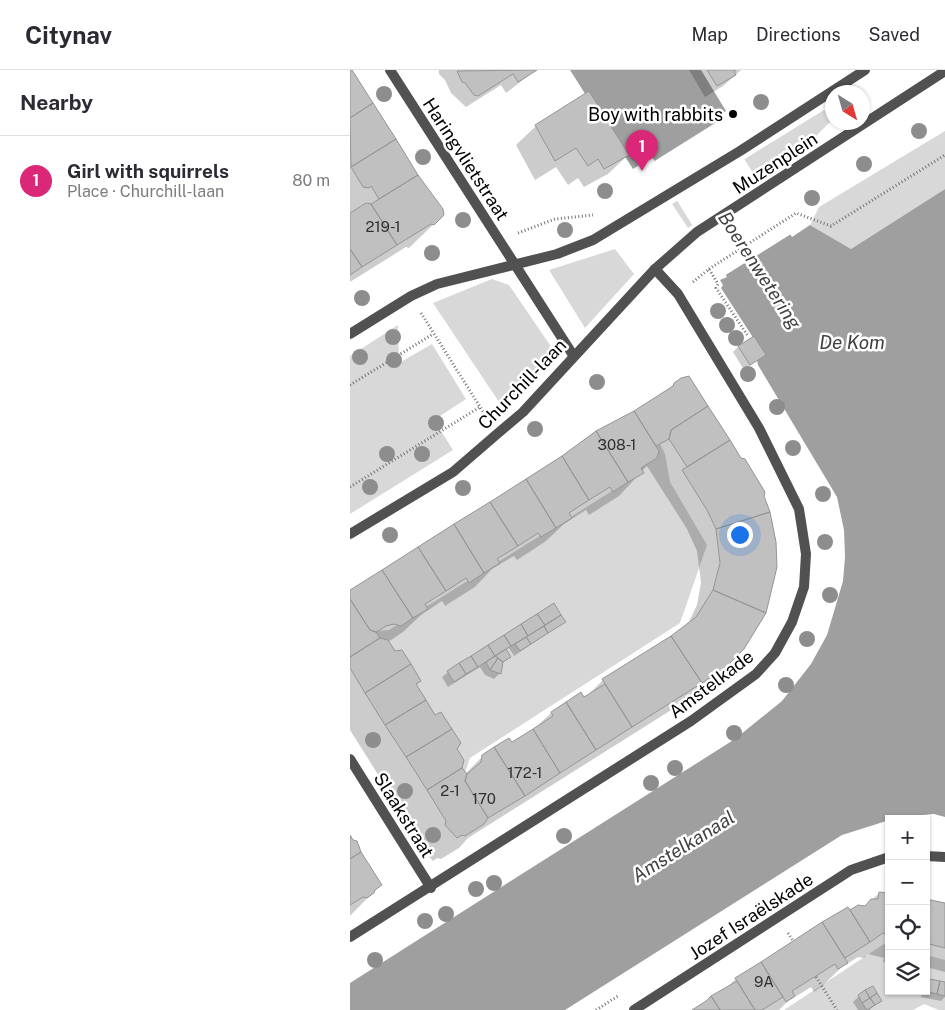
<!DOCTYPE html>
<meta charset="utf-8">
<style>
:root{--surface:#fff;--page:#f7f7f7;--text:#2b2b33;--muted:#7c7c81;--line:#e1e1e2;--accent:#db2777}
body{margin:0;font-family:"Public Sans",sans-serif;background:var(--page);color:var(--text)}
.controls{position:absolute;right:15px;bottom:15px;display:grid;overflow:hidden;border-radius:0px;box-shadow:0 1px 4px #0004}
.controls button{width:45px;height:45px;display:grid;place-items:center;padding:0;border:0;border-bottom:1px solid var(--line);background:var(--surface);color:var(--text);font:25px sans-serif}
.compass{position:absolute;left:475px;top:15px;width:45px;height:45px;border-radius:50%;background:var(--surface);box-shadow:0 1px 4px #0004;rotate:143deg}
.you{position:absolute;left:389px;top:464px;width:18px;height:18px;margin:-12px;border:4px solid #fff;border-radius:50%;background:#1a73e8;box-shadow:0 0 0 8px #1a73e833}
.badge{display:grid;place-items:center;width:32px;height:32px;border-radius:50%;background:var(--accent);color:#fff;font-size:16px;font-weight:700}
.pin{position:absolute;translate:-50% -41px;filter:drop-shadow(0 1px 2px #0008)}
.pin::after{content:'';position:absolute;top:26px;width:18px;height:15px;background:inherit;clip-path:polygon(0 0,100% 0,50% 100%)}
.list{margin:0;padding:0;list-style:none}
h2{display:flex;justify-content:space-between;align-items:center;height:65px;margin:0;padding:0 20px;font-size:21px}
h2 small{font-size:16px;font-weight:400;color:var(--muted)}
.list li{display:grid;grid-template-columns:32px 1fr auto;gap:15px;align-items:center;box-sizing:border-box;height:90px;padding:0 20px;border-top:1px solid var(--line)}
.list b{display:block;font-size:19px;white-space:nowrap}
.list p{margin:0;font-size:16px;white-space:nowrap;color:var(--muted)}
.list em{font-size:16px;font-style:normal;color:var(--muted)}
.icon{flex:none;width:28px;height:28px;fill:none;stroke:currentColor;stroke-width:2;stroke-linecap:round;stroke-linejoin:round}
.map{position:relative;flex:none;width:595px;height:940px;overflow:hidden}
header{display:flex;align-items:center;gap:30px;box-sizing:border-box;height:70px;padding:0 25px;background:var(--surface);border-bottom:1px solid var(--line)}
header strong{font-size:24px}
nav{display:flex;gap:28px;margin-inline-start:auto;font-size:18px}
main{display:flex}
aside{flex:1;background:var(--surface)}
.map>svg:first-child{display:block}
.green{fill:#d8d8d8}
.water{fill:#9f9f9f}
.pier{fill:#fff}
.shadow{fill:#0003;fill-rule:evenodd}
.building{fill:#c0c0c0;stroke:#959595}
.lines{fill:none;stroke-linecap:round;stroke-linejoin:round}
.path{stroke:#737373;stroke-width:3;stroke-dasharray:1 2.5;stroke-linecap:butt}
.minor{stroke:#515151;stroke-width:10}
.tertiary{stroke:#515151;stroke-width:10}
.tree{fill:#8d8d8d}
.poi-dot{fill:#000;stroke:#fff;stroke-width:2}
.labels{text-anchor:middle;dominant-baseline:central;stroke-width:5;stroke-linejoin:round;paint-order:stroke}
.number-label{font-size:15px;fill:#303030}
.poi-label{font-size:18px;fill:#000;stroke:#fff;text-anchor:end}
.street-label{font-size:18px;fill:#000;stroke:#fff}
.water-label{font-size:19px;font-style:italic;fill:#404040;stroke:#fff}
</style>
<header>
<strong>Citynav</strong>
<nav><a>Map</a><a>Directions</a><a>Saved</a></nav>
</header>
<main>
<aside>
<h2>Nearby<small></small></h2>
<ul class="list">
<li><span class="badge">1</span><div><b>Girl with squirrels</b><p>Place · Churchill-laan</p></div><em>80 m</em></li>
</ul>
</aside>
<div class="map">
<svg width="595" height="940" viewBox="0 0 595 940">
<rect width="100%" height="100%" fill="#fff"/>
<!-- green -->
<path class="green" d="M474 40 482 50 435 97 338 158 322 134Z
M595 61V119L501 179 460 155 469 137Z
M265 179 284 204 235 258 199 200Z
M142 209 159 215 200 275 195 296 153 338 83 233Z
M48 255 49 293 82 274 116 329 84 350 103 380 0 444V286Z
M310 374 315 384 320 412 357 475 330 553 120 688 115 703 24 572 25 561 39 560 283 408 300 382Z
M534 874 539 876V921H576V885L595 890V940H589L574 934 563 940H434Z"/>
<!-- water -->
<path class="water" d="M220 0H351L376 41 366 48 442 167 460 155 501 179 595 119V747L584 744 549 747 492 765 215 940H0V913L385 669 432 631 461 594 477 565 493 511 495 487 494 460 487 427 408 295 402 266 371 218 373 215 370 210 377 207 302 87 283 99Z"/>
<!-- pier -->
<path class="pier" d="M370 50 441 164 374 206 303 92Z"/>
<!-- shadow -->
<path class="shadow" d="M0 0 93 145 59 178 56 177 0 212Z
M89 0H186L156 23 151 15 116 37 101 23 95 10 89 4Z
M339 0H391L373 16 355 27Z
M186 56 278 85 258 104 234 117 228 108 218 115 206 97 185 110 166 75Z
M388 277 414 285 394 300 383 282Z
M324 314 413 426 425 472 424 509 414 542 375 596 355 616 326 637 118 768 109 778 91 789 87 788 83 791 72 779 73 776 0 660V522L316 322ZM297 396 337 459 347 481 351 513 347 535 337 556 253 610 234 629 201 643 183 660 162 674 133 686 115 704 105 679 65 616 70 611 38 572 53 562 71 545 92 531 95 536 109 527 125 517 142 499 164 486 167 490 181 481 196 471 214 454 236 440 239 445 269 426Z
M203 535 214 552 164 586 159 578 156 580 159 586 152 593 149 604 144 609 135 605 130 597 98 617 92 607 98 602Z
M0 767 6 772 10 777 9 781 30 815 0 846Z
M529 823 539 825V893L533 892 534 888 518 884 514 888 508 887 492 897 472 916 464 922 461 917 437 932 429 940H344L373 921 386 909 497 838 500 842 508 836 514 838Z
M576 830 595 834V902L576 897Z
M579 910 595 913V927L591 931 571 927 572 921H576V913Z
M509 926 530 931 519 940H508L503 932Z"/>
<!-- building -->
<path class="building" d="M0 0H2L23 33 0 48Z
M187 0 168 12 163 4 128 26 124 25 115 13 112 12 107 1Z
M357 0H386L384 1 386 5 367 16Z
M239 21 279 85 254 99 248 89 238 96 226 78 205 91 185 55Z
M23 33 46 69 1 97 0 48Z
M46 69 68 105 29 129 21 116 19 118 13 117 1 97Z
M68 105 93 139 94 145 84 155 81 154 47 175 21 134Z
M16 133 21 134 47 175 12 197 0 179V143Z
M0 179 12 197 0 205Z
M404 266 416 285 400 295 388 276Z
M339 306 358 336 321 360 319 369 306 376 284 341 323 316 324 313 331 308Z
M358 336 380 370 337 397 319 369 321 360Z
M284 341 309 381 307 388 291 398 294 403 278 412 246 361Z
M246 361 278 412 263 422 260 417 239 430 212 386Z
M380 370 391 388 395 389 415 422 414 426 420 442 366 459 357 440 332 400Z
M212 386 239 430 219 443 222 448 206 458 176 409Z
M176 409 206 458 191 467 188 463 168 476 140 432Z
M140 432 168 476 147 489 150 493 134 503 104 454Z
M420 442 426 472 427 497 416 543 363 520 370 493 366 459Z
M104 454 134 503 119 513 116 508 96 521 68 477Z
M68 477 96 521 75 534 78 539 63 548 32 500Z
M32 500 63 548 51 556 44 554 36 556 26 562 20 560 0 529V520Z
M363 520 416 543 394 579 376 597 352 613 321 566 346 547Z
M0 529 20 560 26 562 30 568 0 587Z
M204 533 211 545 195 555 187 544Z
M187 544 195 555 178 566 171 554Z
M211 545 216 552 198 563 194 556Z
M171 554 178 566 161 576 154 565Z
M194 556 198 563 181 574 176 567Z
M154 565 161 576 145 586 138 575Z
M321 566 352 613 282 657 252 609Z
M176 567 181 574 170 581 165 574Z
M30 568 38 570 45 581 52 580 61 594 15 623 0 598V587Z
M138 575 145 586 128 597 121 586Z
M156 579 161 587 153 592 145 586Z
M121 586 128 597 116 604 109 593Z
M145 586 148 588 140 600 136 592Z
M148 588 153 592 151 604 140 600Z
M109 593 116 604 104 612 97 601Z
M61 594 71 611 66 614 76 630 35 655 15 623Z
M255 614 282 657 246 680 216 632 231 622 234 627Z
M76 630 85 645 91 642 102 659 56 687 35 655Z
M216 632 246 680 210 703 183 659 203 646 201 642Z
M102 659 111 673 107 679 114 690 112 698 77 720 56 687Z
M183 659 210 703 175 726 144 677 159 668 162 672Z
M144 677 175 726 138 748 115 711 117 704 131 692 132 685Z
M112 698 117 704 115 711 138 748 134 754 115 766 112 765 107 768 95 755 96 751 77 720Z
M0 765 3 770 7 771 11 782 0 789Z
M11 782 32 815 25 820 24 823 17 828 13 827 0 835V789Z
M529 822 539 823V865L533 863 520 872 500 840 508 835 515 836 521 829H528Z
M576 829 595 833V878L579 874 576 878Z
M498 837 520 872 495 888 472 852Z
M472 852 498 893 488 899 485 894 442 921 445 926 436 932 411 892Z
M411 892 433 927 412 940H405L385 908Z
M579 909 590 911 587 924 576 921Z
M387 911 405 940H370L361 926Z
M590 911 595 912V926L587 924Z
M523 916 527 923 520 928 515 920Z
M515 920 520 928 512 933 508 925Z
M527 923 532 931 525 935 520 928Z
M361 926 370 940H342L356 931Z
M520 928 525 935 517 940 512 933Z"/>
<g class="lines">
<!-- path -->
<path class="path" d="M168 163 205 149 243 145
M359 199 446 143 481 156 595 85
M343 212 359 199 368 214 366 218 398 266
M71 243 137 348
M0 315 83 264
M0 417 130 337
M438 863 443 871
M466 907 487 940
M246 940 268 926"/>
<!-- minor -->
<path class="minor" d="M40 0 223 285
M0 689 81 818
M576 786 595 787
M0 867 341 651 406 604 425 583 442 552 454 517 456 484 449 439 409 358 328 224 305 199
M284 940 501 800 539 787"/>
<!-- tertiary -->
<path class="tertiary" d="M0 264 61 226 87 214 207 184 243 170 390 81 515 0
M0 464 103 402 147 364 173 342 305 199 347 162 595 1"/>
</g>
<!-- trees -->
<g class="tree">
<circle cx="34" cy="24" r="8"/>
<circle cx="411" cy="32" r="8"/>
<circle cx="569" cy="61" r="8"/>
<circle cx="73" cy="87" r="8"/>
<circle cx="514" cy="94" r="8"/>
<circle cx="255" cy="121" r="8"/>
<circle cx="462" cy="128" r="8"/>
<circle cx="113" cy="150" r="8"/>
<circle cx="215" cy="160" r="8"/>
<circle cx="82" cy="183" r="8"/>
<circle cx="12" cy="228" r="8"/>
<circle cx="368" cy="241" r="8"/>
<circle cx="377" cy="255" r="8"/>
<circle cx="43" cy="267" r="8"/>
<circle cx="386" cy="268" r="8"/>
<circle cx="10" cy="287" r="8"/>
<circle cx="44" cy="290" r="8"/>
<circle cx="398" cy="304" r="8"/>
<circle cx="247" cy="312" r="8"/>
<circle cx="427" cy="337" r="8"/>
<circle cx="86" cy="353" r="8"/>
<circle cx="185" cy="359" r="8"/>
<circle cx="443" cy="378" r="8"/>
<circle cx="37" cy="384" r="8"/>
<circle cx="72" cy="384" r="8"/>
<circle cx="20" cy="417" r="8"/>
<circle cx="113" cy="418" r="8"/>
<circle cx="473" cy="424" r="8"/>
<circle cx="40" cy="465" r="8"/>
<circle cx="475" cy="472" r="8"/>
<circle cx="480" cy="525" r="8"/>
<circle cx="457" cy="569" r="8"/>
<circle cx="436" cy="615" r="8"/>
<circle cx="384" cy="663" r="8"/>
<circle cx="23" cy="670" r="8"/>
<circle cx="325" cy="698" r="8"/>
<circle cx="301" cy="713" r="8"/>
<circle cx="55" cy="721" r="8"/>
<circle cx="83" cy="765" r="8"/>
<circle cx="214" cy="766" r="8"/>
<circle cx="144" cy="813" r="8"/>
<circle cx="126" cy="819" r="8"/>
<circle cx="96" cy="844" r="8"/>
<circle cx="75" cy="851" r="8"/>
<circle cx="25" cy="890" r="8"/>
</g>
<!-- markers -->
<circle class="poi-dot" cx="383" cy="44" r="5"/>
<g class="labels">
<!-- number labels -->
<g class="number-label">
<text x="33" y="156">219-1</text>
<text x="267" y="374">308-1</text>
<text x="175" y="702">172-1</text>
<text x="100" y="720">2-1</text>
<text x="134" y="728">170</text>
<text x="414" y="911">9A</text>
</g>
<!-- poi labels -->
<g class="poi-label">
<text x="373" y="44">Boy with rabbits</text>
</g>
<!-- street labels -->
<g class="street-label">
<text transform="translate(116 89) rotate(57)">Haringvlietstraat</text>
<text transform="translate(425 93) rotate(-33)">Muzenplein</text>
<text transform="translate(172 314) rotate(-46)">Churchill-laan</text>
<text transform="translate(361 614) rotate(-37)">Amstelkade</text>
<text transform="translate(54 745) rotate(58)">Slaakstraat</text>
<text transform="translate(401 846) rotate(-33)">Jozef Israëlskade</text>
</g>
<!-- water labels -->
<g class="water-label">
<text transform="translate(410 200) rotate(57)">Boerenwetering</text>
<text x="502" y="272">De Kom</text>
<text transform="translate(333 776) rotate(-32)">Amstelkanaal</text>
</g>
</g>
</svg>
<div class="controls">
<button>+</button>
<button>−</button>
<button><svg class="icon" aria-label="locate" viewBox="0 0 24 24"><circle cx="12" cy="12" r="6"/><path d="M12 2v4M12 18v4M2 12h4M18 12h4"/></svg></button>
<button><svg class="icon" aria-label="layers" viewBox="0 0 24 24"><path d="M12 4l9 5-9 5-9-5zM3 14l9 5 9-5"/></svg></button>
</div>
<svg class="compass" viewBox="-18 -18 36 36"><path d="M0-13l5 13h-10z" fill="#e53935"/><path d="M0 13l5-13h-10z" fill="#7c7c81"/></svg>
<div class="you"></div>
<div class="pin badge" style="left:292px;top:101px">1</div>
</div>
</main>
